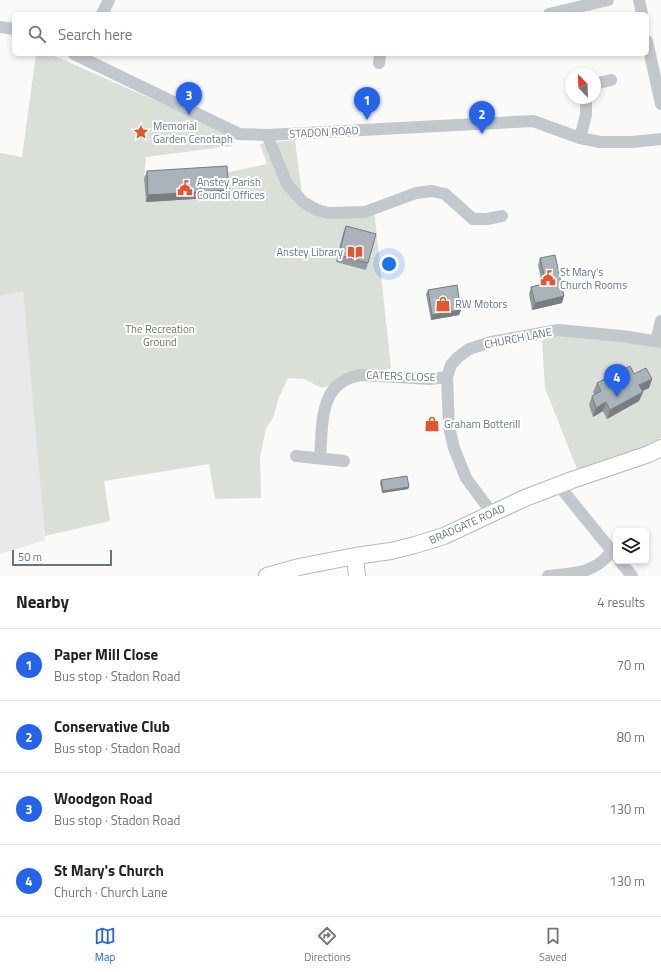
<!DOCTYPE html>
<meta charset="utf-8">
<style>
:root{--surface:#fff;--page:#f6f6f6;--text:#222;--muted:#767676;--line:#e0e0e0;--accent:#2563eb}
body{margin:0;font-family:"Titillium Web",sans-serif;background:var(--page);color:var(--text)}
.controls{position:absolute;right:12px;bottom:12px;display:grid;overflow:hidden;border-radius:6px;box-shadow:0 2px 6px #0003}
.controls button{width:36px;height:36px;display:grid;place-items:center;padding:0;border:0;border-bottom:1px solid var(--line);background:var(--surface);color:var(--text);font:20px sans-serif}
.compass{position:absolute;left:565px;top:68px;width:36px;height:36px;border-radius:50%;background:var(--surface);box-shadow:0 2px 6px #0003;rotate:337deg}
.scale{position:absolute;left:12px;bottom:10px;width:100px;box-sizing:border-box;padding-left:4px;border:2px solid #657683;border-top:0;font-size:11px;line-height:14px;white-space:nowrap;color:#657683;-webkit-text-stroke:3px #fff;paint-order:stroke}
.you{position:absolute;left:389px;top:264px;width:14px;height:14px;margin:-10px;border:3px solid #fff;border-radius:50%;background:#1a73e8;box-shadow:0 0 0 6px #1a73e833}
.badge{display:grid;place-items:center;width:26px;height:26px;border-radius:50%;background:var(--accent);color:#fff;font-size:13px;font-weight:700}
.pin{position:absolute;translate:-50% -33px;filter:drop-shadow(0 1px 2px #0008)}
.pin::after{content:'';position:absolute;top:21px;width:14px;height:12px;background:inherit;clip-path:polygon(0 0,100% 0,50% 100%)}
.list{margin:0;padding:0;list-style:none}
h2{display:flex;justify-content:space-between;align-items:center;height:52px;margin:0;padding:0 16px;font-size:17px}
h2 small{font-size:13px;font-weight:400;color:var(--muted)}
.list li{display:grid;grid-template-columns:26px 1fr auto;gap:12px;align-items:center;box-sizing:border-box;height:72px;padding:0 16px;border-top:1px solid var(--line)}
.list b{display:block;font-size:15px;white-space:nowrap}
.list p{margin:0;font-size:13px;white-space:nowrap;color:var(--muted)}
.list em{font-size:13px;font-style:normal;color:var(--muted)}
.icon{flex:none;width:22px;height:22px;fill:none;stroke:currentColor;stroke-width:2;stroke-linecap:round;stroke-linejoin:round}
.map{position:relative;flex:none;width:661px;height:576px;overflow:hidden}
.search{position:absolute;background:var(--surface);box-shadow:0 2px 6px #0003;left:12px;right:12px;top:12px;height:44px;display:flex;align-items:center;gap:10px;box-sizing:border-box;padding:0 14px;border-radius:6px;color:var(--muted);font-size:15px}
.sheet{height:340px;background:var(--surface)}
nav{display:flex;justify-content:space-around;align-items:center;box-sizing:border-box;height:56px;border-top:1px solid var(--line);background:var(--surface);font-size:11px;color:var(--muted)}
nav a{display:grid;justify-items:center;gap:2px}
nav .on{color:var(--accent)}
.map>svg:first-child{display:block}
.built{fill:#e8e9e9}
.green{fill:#dadfd7}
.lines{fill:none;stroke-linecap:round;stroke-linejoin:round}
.secondary-casing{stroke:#b3babf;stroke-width:18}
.street{stroke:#c3c8cc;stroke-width:12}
.secondary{stroke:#fff;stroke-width:16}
.wall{fill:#929a9f}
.shaded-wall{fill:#777d82}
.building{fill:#aab3b9;stroke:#777d82}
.labels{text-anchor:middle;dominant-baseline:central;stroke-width:4;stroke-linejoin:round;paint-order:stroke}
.poi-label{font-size:11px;fill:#657683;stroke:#fff;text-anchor:start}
.street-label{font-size:11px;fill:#657683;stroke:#fff}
.park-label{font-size:11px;fill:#687a64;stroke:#fff}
</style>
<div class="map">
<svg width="661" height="576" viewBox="0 0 661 576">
<rect width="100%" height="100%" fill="#fafaf8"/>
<!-- built -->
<path class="built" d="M23 290 43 508 45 540 0 554V296Z"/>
<!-- green -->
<path class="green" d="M36 54H50L231 134 232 146 146 157 144 178 146 202 225 173 267 164 260 144 295 140 303 202 317 210 374 209 391 368 352 377 343 381 322 388 304 379 288 378 279 397 273 418 266 428 260 457 261 498 215 499 209 464 104 481 110 521 45 536 23 291 0 296V153L22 157Z
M558 330 661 348V438L647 446 577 469 545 388 542 341Z"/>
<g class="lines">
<!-- secondary casing -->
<g class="secondary-casing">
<path id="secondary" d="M355 556 357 576
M267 576 299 567 355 556 391 551 415 545 444 536 525 498 572 480 649 454 661 448"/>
</g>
<!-- street -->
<path class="street" d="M639 0 642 14
M102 14 109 0
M549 14 608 0
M0 27 14 29
M647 41 661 104
M74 54 239 134 267 135 533 121 580 138 600 142H632L661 139
M379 63 380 54
M595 84 611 80
M267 135 287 184 303 202 317 210 328 213 365 212 416 193 432 191 445 194 473 219H487L502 216
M580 138 586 115V98
M656 341 661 321
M296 456 344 461
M320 458C323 423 318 382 361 375L430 379 447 377
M561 485 564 492 616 556
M492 513 466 478 454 448 449 427 447 377 451 365 457 358 469 349 491 342 558 330 622 336 661 342
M620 561 632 576
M548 576C563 574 582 574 595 566 602 563 607 557 612 551"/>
<!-- secondary -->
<use href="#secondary" class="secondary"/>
</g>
<!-- wall -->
<path class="wall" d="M147 171 226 197 146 202 144 178Z
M346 226 368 263 366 270 336 262 343 233Z
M540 258 562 303 532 310 529 294 531 287 542 284 538 265Z
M428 290 461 310 459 315 431 320 426 294Z
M634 374 652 379 649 388 642 391 643 392 639 401 607 419 603 411 593 417 589 405 592 396 595 395 593 392 597 383Z
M381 480 409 487 408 489 382 493 380 483Z"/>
<!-- shaded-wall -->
<path class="shaded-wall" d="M229 190 226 197 146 202 148 195Z
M564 296 562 303 532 310 535 303Z
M461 310 459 315 431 320 432 315Z
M652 379 649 388 636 394 639 385Z
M643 392 639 401 607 419 610 410Z
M606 402 603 411 593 417 596 408Z
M409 487 408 489 382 493 383 491Z"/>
<!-- building -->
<path class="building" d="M227 166 229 190 148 195 147 171Z
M346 226 376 234 368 263 339 255Z
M555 255 564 296 535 303 531 287 546 283 540 258Z
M457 285 461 310 432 315 428 290Z
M630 366 634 374 646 368 652 379 639 385 643 392 610 410 606 402 596 408 592 396 601 391 597 383Z
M407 476 409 487 383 491 381 480Z"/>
<!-- icons -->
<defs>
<g id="sight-bare" transform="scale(1.2)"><path d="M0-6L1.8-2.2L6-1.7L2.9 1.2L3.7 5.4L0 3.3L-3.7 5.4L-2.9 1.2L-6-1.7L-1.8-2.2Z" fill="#e4572e" stroke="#fff" stroke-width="2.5" paint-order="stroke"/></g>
<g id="civic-bare" transform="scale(1.2)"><path d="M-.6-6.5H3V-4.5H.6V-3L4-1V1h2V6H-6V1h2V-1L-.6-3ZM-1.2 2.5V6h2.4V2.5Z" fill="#e4572e" stroke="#fff" stroke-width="2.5" paint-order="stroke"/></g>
<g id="library-bare" transform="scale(1.2)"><path d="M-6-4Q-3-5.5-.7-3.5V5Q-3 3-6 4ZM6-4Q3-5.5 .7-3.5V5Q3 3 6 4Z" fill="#e4572e" stroke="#fff" stroke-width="2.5" paint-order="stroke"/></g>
<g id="shop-bare" transform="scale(1.2)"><path d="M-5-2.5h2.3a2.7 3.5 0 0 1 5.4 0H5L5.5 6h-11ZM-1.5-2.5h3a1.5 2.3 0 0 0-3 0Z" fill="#e4572e" stroke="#fff" stroke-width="2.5" paint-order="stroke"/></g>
</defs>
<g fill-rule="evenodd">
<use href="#sight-bare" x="141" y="132"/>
<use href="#civic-bare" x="185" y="188"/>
<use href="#library-bare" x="355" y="252"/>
<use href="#civic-bare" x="548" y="278"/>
<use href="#shop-bare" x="443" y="304"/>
<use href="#shop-bare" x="432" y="424"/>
</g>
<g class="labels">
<!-- poi labels -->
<g class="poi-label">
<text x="153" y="126">Memorial<tspan x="153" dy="13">Garden Cenotaph</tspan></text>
<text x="197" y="182">Anstey Parish<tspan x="197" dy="13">Council Offices</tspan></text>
<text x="343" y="252" text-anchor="end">Anstey Library</text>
<text x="560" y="272">St Mary's<tspan x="560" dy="13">Church Rooms</tspan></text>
<text x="455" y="304">RW Motors</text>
<text x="444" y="424">Graham Botterill</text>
</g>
<!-- street labels -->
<g class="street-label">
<text transform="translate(324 132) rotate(-3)">STADON ROAD</text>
<text transform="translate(518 338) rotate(-11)">CHURCH LANE</text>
<text transform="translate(401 376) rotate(2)">CATERS CLOSE</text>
<text transform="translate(467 524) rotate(-24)">BRADGATE ROAD</text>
</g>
<!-- park labels -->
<g class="park-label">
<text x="160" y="329">The Recreation<tspan x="160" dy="13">Ground</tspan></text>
</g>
</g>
</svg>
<div class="controls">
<button><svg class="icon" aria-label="layers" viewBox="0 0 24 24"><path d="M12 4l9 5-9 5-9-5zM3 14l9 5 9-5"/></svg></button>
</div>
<svg class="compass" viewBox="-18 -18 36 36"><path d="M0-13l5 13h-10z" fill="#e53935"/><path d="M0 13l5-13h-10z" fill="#767676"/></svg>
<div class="scale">50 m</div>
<div class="you"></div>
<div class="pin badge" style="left:367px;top:120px">1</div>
<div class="pin badge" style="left:482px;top:134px">2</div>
<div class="pin badge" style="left:189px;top:115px">3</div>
<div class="pin badge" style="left:617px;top:397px">4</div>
<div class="search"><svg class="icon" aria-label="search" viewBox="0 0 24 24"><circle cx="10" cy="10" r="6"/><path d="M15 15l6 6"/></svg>Search here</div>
</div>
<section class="sheet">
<h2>Nearby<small>4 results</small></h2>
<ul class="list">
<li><span class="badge">1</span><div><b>Paper Mill Close</b><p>Bus stop · Stadon Road</p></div><em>70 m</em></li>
<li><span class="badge">2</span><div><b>Conservative Club</b><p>Bus stop · Stadon Road</p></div><em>80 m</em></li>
<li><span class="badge">3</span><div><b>Woodgon Road</b><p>Bus stop · Stadon Road</p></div><em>130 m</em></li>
<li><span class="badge">4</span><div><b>St Mary's Church</b><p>Church · Church Lane</p></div><em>130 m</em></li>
</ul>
</section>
<nav>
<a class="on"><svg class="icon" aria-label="map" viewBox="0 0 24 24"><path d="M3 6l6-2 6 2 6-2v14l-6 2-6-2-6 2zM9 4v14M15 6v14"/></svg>Map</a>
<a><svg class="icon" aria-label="directions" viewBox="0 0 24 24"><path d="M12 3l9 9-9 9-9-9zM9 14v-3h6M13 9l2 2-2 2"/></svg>Directions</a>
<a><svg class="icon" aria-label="saved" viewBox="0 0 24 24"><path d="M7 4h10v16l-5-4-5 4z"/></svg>Saved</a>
</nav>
